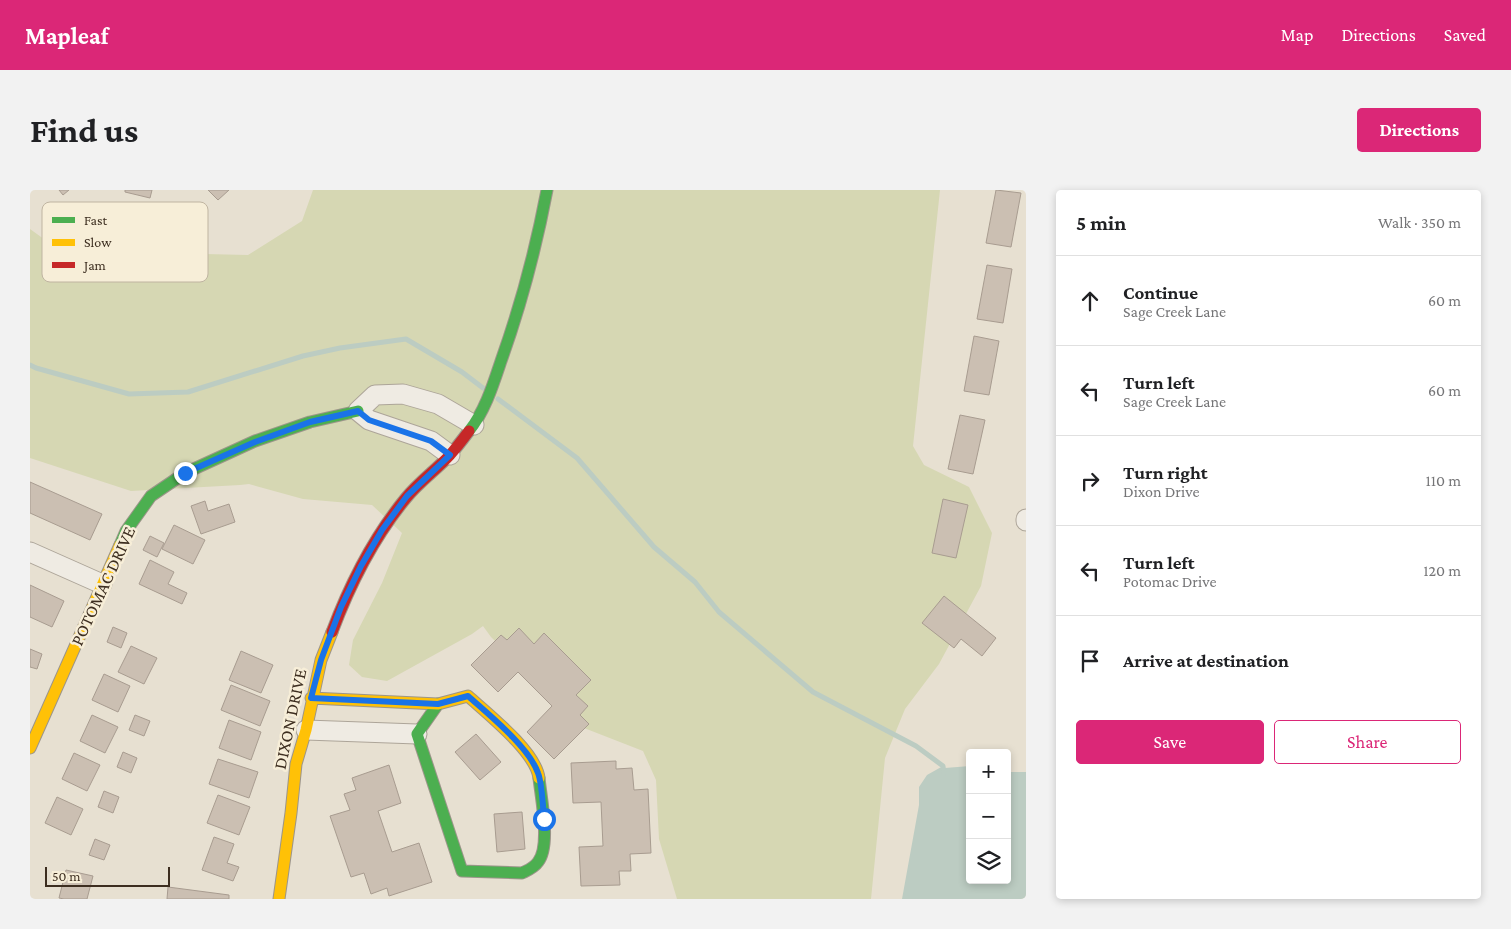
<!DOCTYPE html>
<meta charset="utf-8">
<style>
:root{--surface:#fff;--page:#f2f2f2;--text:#202124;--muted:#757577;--line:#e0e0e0;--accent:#db2777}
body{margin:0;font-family:"Crimson Pro",serif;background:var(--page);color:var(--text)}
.controls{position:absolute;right:15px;bottom:15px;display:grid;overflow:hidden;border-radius:5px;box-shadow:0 2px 8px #0003}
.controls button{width:45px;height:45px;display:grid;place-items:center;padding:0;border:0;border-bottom:1px solid var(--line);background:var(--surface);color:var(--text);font:25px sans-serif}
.scale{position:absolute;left:15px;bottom:12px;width:125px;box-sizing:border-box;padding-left:5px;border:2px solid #3d2e20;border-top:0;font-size:14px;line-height:18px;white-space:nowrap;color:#3d2e20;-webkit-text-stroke:4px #f7eed8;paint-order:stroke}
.stop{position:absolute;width:15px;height:15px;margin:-11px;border:4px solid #1a73e8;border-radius:50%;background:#fff}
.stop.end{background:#1a73e8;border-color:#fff;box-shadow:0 1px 5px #0008}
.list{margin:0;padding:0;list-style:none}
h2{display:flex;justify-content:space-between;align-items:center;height:65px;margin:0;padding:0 20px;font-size:21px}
h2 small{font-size:16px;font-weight:400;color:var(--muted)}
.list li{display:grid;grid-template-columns:32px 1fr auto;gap:15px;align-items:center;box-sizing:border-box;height:90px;padding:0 20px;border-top:1px solid var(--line)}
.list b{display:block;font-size:19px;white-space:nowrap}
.list p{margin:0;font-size:16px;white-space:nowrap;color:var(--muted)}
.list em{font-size:16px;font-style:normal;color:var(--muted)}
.actions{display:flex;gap:10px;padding:15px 20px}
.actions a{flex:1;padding:11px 0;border:1px solid var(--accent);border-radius:5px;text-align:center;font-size:18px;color:var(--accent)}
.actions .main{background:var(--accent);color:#fff}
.icon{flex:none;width:28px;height:28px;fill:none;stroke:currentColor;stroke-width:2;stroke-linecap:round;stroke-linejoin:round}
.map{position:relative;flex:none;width:996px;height:709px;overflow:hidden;border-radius:5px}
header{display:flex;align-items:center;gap:30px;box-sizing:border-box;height:70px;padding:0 25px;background:var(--accent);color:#fff}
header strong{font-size:24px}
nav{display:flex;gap:28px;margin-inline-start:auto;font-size:18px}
.intro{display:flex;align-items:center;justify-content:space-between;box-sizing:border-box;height:120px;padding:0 30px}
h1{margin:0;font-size:35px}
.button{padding:12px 22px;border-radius:5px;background:var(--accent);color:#fff;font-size:18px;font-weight:700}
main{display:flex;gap:30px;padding:0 30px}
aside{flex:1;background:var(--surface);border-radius:5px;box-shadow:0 2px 8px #0003}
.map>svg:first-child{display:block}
.green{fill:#d6d7b3}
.water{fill:#bcccc2}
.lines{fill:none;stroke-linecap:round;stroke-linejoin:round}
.stream{stroke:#bcccc2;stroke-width:5}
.building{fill:#cbbfb2;stroke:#a89c90}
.street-casing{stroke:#ada599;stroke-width:21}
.fast-casing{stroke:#9c958a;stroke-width:13}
.slow-casing{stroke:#9c958a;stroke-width:13}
.jam-casing{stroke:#9c958a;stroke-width:13}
.street{stroke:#efebe3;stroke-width:19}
.fast{stroke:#4caf50;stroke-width:11}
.slow{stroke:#ffc107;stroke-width:11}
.jam{stroke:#c62828;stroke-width:11}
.route{stroke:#1a73e8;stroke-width:6}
.labels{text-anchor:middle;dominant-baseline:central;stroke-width:5;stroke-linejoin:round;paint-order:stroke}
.street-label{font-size:18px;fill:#3d2e20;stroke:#f7eed8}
.key{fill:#f7eed8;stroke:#bfb4a1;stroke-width:1}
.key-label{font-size:14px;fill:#3d2e20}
</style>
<header>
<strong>Mapleaf</strong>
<nav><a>Map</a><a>Directions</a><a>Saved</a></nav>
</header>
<div class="intro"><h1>Find us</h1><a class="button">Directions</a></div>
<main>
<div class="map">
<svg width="996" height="709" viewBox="0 0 996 709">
<rect width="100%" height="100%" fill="#e7e0d1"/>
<!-- green -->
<path class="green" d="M283 0H910L883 256 894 275 939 297 962 343 951 396 909 474 875 519 855 568 841 709H647L629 649 626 590 613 561 554 538 461 447 453 436 442 444 357 491 332 487 319 475 323 450 352 393 372 343 342 315 273 309 219 294 210 295 101 301 0 268V39L18 52 88 62 218 65 272 31Z"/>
<!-- water -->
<path class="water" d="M913 576 915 578 940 576V690H977V582H996V709H872L889 615V597L897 585Z"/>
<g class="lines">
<!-- stream -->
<path class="stream" d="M0 175 6 178 99 204 158 202 273 166 310 158 376 149 432 182 453 198
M468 209 547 268 624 357 665 392 689 422 783 502 886 556 913 576 914 583"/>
</g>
<!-- building -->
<path class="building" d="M29 0H39L33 5Z
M95 0H122L120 8 95 2Z
M178 0H199L188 10Z
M966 0 991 3 981 57 956 53Z
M957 75 982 79 973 133 947 129Z
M944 146 969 151 959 205 934 201Z
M930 225 955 230 943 284 918 279Z
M0 292 72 324 60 350 0 323Z
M913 309 938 315 926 368 902 363Z
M175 311 178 321 199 314 205 332 171 344 161 316Z
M144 335 175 350 163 374 132 359Z
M120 346 134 353 127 367 113 360Z
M120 370 144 382 138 394 157 403 152 414 109 394Z
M0 395 34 411 22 437 0 427Z
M914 406 966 448 952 466 931 449 924 458 892 433Z
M83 437 97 443 91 458 77 452Z
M489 438 504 454 514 443 561 490 546 505 558 516 550 525 559 534 524 569 497 542 522 516 488 482 468 502 441 475 471 445 477 450Z
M101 456 127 468 114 494 88 482Z
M0 459 12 464 7 479 0 477Z
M211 461 243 475 231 503 199 490Z
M74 484 100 496 88 522 62 510Z
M201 495 240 511 230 536 191 520Z
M62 525 88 537 75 563 50 551Z
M105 525 120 531 114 546 99 540Z
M199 530 231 542 221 570 189 558Z
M446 544 471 572 450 590 425 562Z
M93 562 107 568 101 583 87 577Z
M44 563 70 575 57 601 32 589Z
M188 569 228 582 219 608 179 594Z
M586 571V579L602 578 604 600 618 599 621 663 600 664 601 681H589L590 695 551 696 549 657 573 656 571 612 543 613 541 573Z
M359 575 371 613 348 621 362 662 389 653 402 692 359 706 357 698 341 704 334 683 321 687 300 626 320 620 314 604 326 600 322 588Z
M74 601 89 607 83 623 68 617Z
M188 605 220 617 209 645 177 633Z
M27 607 53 619 41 645 15 633Z
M492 622 495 659 467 662 464 624Z
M184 647 204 654 197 673 209 677 203 691 172 680Z
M65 649 80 655 74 670 59 665Z
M36 680 63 686 57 709H34L29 708Z
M138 697 199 705V709H137Z"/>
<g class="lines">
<!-- street casing -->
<g class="street-casing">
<path id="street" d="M420 265 401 251 339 230 328 221 345 205 373 204 408 214 444 235
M996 329V331
M0 362 72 394
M276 540 387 544"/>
</g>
<!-- fast casing -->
<g class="fast-casing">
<path id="fast" d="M439 241C455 221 463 195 471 171 491 115 506 58 517 0
M90 355 96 341 121 306 155 283 225 251 280 232 328 221
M408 514 387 544 432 681 492 683C498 680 504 678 508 672 521 656 511 608 509 588"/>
</g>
<!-- slow casing -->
<g class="slow-casing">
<path id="slow" d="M281 508 408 514 438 506C458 524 506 562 509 588
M0 558 90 355
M249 709 261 623 266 574 276 540 291 470 302 442"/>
</g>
<!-- jam casing -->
<g class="jam-casing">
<path id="jam" d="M302 442C320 394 343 348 376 308 389 292 406 280 420 265 427 257 433 249 439 241"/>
</g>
<!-- street -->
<use href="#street" class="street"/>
<!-- fast -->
<use href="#fast" class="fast"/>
<!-- slow -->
<use href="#slow" class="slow"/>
<!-- jam -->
<use href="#jam" class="jam"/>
</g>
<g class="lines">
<!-- route -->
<path class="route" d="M155 283 225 252 280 232 328 221 339 230 401 251 420 265 377 306 352 340 331 376 311 417 291 470 281 508 408 514 438 506C458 524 499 557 508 583 512 593 513 617 514 629"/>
</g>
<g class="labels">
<!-- street labels -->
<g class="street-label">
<text transform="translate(73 396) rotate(-65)">POTOMAC DRIVE</text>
<text transform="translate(260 529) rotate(-78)">DIXON DRIVE</text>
</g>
</g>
<!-- legend -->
<rect x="12" y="12" width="166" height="80" rx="8" class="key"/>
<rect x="22" y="27" width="23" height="6" fill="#4caf50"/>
<rect x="22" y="49" width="23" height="7" fill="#ffc107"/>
<rect x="22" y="72" width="23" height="6" fill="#c62828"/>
<g class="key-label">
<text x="54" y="35">Fast</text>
<text x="54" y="57">Slow</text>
<text x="54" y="80">Jam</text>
</g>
</svg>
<div class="controls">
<button>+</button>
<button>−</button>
<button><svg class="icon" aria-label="layers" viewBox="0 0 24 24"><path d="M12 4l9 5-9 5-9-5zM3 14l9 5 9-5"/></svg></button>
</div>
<div class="scale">50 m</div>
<div class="stop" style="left:514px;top:629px"></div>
<div class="stop end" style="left:155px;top:283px"></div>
</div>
<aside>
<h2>5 min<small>Walk · 350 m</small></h2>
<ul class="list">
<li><svg class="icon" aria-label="ahead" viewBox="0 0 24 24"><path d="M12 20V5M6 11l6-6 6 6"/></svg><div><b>Continue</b><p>Sage Creek Lane</p></div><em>60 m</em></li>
<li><svg class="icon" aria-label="left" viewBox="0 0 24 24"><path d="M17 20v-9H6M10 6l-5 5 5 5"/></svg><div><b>Turn left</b><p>Sage Creek Lane</p></div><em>60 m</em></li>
<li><svg class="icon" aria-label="right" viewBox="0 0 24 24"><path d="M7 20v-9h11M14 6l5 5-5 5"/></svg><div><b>Turn right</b><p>Dixon Drive</p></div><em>110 m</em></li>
<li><svg class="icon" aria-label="left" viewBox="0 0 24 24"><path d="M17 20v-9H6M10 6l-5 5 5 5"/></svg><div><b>Turn left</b><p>Potomac Drive</p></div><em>120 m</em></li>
<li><svg class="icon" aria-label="arrive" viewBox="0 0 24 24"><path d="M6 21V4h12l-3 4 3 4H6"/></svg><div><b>Arrive at destination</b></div></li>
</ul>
<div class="actions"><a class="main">Save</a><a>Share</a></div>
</aside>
</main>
